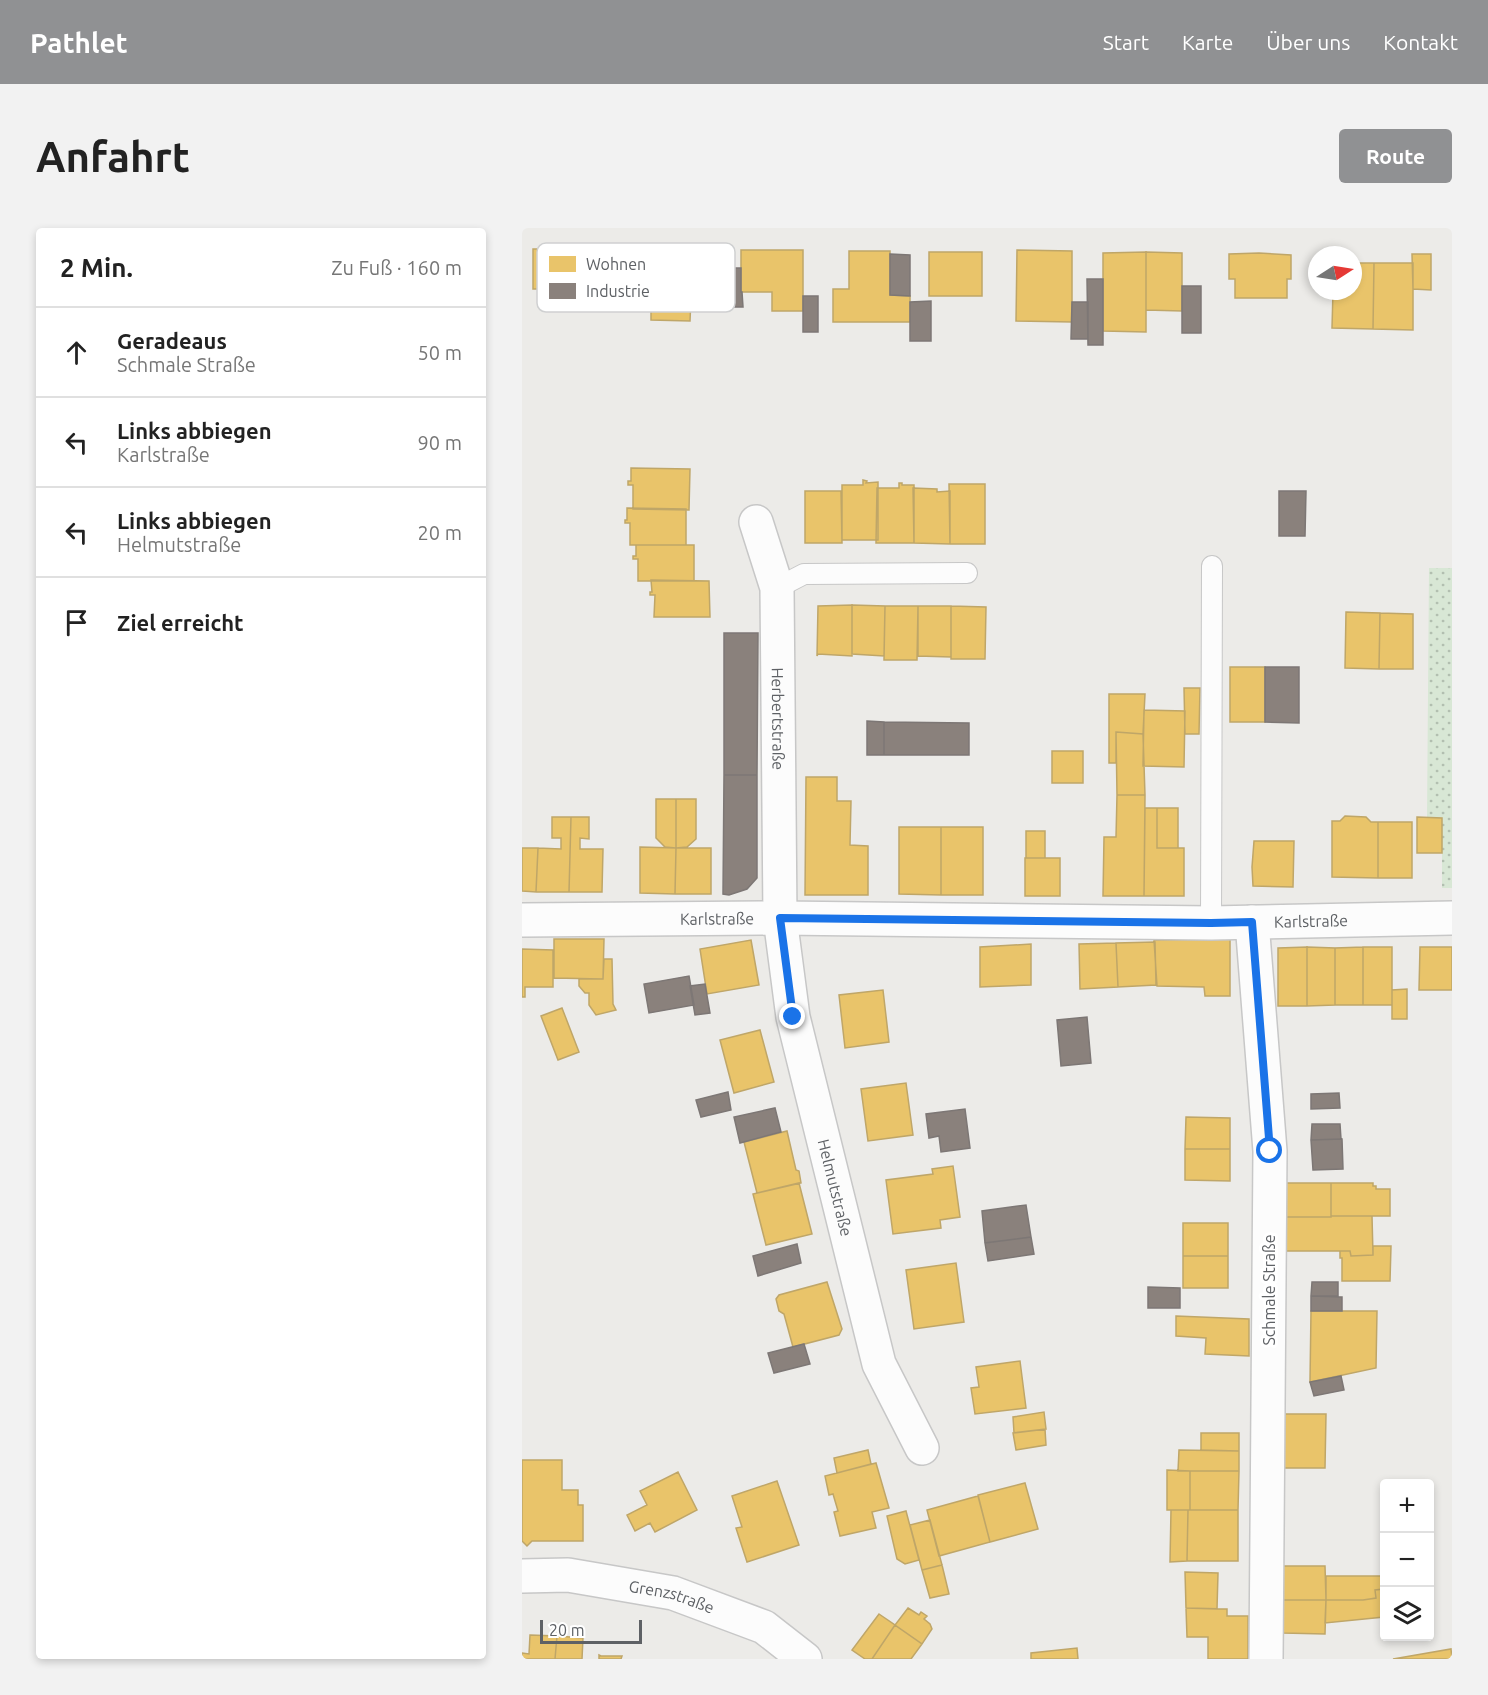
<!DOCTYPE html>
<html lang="de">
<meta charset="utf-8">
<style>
:root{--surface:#fff;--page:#f2f2f2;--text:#222;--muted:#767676;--line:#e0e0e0;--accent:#909193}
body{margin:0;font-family:Ubuntu,sans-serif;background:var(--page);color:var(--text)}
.controls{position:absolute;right:18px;bottom:18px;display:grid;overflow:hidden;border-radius:6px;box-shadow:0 3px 9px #0003}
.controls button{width:54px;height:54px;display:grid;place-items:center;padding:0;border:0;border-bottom:2px solid var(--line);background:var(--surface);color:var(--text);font:30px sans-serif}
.compass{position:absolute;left:786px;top:18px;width:54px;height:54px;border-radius:50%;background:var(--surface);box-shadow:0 3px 9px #0003;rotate:78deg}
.scale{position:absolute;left:18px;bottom:15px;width:102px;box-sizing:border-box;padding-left:6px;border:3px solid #5e6165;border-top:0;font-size:16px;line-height:21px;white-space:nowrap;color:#5e6165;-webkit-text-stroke:4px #fff;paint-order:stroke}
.stop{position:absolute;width:18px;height:18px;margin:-14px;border:4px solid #1a73e8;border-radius:50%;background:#fff}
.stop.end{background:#1a73e8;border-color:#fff;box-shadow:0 2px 6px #0008}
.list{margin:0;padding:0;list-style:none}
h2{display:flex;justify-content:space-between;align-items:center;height:78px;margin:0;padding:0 24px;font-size:26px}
h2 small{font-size:20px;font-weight:400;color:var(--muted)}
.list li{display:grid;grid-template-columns:39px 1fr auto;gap:18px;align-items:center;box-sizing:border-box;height:90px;padding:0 24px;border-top:2px solid var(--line)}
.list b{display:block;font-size:22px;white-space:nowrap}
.list p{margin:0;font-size:20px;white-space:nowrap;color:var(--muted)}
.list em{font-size:20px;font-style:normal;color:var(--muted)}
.icon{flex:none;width:33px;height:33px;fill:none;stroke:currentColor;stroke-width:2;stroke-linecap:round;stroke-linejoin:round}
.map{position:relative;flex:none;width:930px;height:1431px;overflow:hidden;border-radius:6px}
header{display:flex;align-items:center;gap:36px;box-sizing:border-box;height:84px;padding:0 30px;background:var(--accent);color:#fff}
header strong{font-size:28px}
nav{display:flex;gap:33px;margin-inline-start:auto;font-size:21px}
.intro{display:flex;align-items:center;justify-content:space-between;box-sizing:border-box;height:144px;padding:0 36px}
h1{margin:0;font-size:42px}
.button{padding:15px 27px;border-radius:6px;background:var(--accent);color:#fff;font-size:21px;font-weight:700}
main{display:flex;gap:36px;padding:0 36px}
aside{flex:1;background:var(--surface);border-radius:6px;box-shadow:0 3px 9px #0003}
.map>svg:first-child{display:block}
.park{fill:url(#park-dots)}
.homes{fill:#e9c46a;stroke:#bfa668;stroke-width:1.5}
.industry{fill:#8a817c;stroke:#7d7775;stroke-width:1.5}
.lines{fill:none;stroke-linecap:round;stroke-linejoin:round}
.lane-casing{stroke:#c7c7c7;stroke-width:22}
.street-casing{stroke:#c7c7c7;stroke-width:36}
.lane{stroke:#fcfcfc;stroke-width:20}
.street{stroke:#fcfcfc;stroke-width:33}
.route{stroke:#1a73e8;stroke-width:8}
.labels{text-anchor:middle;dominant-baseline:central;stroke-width:6;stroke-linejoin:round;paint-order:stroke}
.street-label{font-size:16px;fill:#5e6165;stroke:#fff}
.key{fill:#fff;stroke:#cfd0d1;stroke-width:1.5}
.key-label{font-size:16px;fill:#5e6165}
</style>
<header>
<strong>Pathlet</strong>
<nav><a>Start</a><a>Karte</a><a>Über uns</a><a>Kontakt</a></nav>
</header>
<div class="intro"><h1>Anfahrt</h1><a class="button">Route</a></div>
<main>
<aside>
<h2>2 Min.<small>Zu Fuß · 160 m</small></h2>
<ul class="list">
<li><svg class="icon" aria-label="ahead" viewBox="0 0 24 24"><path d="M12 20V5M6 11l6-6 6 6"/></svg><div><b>Geradeaus</b><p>Schmale Straße</p></div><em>50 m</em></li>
<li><svg class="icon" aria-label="left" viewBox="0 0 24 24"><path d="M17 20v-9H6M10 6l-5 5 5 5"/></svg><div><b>Links abbiegen</b><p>Karlstraße</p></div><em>90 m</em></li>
<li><svg class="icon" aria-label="left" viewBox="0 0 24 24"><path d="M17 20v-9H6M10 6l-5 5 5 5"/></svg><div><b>Links abbiegen</b><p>Helmutstraße</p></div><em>20 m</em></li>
<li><svg class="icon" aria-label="arrive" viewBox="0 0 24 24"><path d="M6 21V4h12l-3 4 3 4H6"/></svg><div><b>Ziel erreicht</b></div></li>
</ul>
</aside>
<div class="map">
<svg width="930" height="1431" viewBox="0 0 930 1431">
<defs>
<pattern id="park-dots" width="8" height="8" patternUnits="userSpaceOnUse" patternTransform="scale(1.5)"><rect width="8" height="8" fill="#d8e7d5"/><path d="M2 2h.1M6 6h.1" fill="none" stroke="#b2bfb0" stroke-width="1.8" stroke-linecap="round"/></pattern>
</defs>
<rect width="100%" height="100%" fill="#ecebe8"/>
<!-- park -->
<path class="park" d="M907 340H930V660H920V590H905Z"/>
<!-- homes -->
<path class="homes" d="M11 21H50V54H29V61H11Z
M129 22H187V70H169L168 93 129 92Z
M219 22H281V83H250V64H219Z
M495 22 550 23V94L494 93Z
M327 23H368V67L388 68V94H311V61H327Z
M407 24H460V68H407Z
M624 24V104L581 103V25Z
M624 24 660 25V83L624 82Z
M737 25 769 27V51H765V70H713V51H707V26Z
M890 26H909V62L891 61Z
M831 35H852L851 101 810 100 811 63H831Z
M852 35H891V102L851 101Z
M109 240 168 241 167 282 111 281V257H106V253H109Z
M341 252 345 253 344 255 356 254V312H320V257H341Z
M377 255H380V257H392V315H354L355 260H377Z
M427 256H463V316H428Z
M391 260 415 261V264L428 263V316L392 315Z
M283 263H319L320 315H283Z
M105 280 164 281V317H108V295H103V292H105Z
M113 317H172V353H116V331H111V328H114V317Z
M129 352 187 353 188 389H132L133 367H128V364H130Z
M330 377 363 378 362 428 330 426Z
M330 377V428L296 426 295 428 296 378Z
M363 378H396L395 432H362Z
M396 378H429V429L396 428Z
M429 378 464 379 463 431H429Z
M824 384 858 385 857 441 823 440Z
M858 385 891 386V441H857Z
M708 439H743V494H708Z
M662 460H678L677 506H663Z
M587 466H623L621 506 594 504V535H587Z
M622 482 663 483 662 539 621 538Z
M594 504 621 506 623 567H595Z
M530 523H561V555H530Z
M284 549H315V573H329L328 617 346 618V667H283Z
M595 567H623L622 668H581L582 609H594Z
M134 571H154V620L143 619 134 610Z
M154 571H174V611L165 619 154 620Z
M623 580H635V620H662V668H622Z
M635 580H656V620H635Z
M823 588 844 589 849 594H856V650L810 649V593H818Z
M30 589H49L47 664H14L16 620 39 621V610H30Z
M49 589H67V611L58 610V621H81L80 664H47Z
M895 589 920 590V625H895Z
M856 594H890V650H856Z
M377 599H419V667L377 666Z
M419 599H461V667H419Z
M504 603H523V630H504Z
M732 613H772L771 659 731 658 730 639Z
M118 619 154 620 153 666 118 665Z
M0 620H16L14 664 0 663Z
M154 620H189V666H153Z
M503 630H538V668H503Z
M32 711H82L81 751 32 750Z
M708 711V768H683L682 759 635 758 632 712Z
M229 712 237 757 185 766 178 721Z
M633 714 634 757 596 759 594 715Z
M594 715 596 759 558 761 557 716Z
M509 716V757L458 759V719Z
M785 719 813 720V777L785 778Z
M785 719V778H756V720Z
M841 719H870V777H841Z
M841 719V777H813V720Z
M898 719H930V762H897Z
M0 721 31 722V759H3V769H0Z
M82 731H90L91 776 94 782 74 787 67 777V765H63L57 758V751H81Z
M885 761V791H870V762Z
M361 762 367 814 323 820 317 767Z
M40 780 57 824 36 832 19 788Z
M238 802 252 854 212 865 198 812Z
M384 855 391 907 346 913 339 861Z
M664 889 708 890V921H663Z
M265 903 274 942 277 943 279 955 235 965 222 914Z
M663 921H708V953L663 952Z
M431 938 438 989 418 992 419 1000 371 1006 364 952 411 946 410 941Z
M277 955 290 1006 244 1017 231 966Z
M764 955H809V989H764Z
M809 955H851V958H854V961H868V988H809Z
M809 988H850L851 1027 829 1028 828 1023H764V989H809Z
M661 995H706V1028H661Z
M851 1018H869L868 1053H820V1030H818V1023H828L829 1028 851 1027Z
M661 1028H706V1060H661Z
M434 1035 442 1094 392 1101 384 1042Z
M305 1054 320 1101 317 1107 271 1119 262 1086 257 1083 254 1071 257 1067Z
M789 1083H855L854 1140 788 1154Z
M654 1088 727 1091V1128L683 1126 684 1110 654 1108Z
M498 1133 504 1180 453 1186 449 1160 457 1159 454 1139Z
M522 1184 524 1201 492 1205 491 1189Z
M762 1186H804L803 1240H762Z
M523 1201 524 1217 494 1222 491 1205Z
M679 1205H717V1223L679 1222Z
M346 1222 349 1236 315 1245 312 1230Z
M657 1222 717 1223V1243H656Z
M0 1232H40V1262H56V1277H61V1313H10L5 1318 0 1313Z
M354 1235 367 1280 350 1284 354 1300 318 1308 312 1284 316 1283 311 1266 307 1267 303 1248Z
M645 1242 668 1243V1282H645Z
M668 1243H717L716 1282H668Z
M156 1244 175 1282 133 1304 128 1295 113 1303 105 1287 125 1277 118 1263Z
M255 1253 277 1317 225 1334 214 1300 220 1299 210 1268Z
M503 1255 516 1301 468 1314 456 1267Z
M456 1268 468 1314 417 1328 405 1282Z
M649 1282H666L665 1333 648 1334Z
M666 1282H716V1333H665Z
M384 1283 397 1332 383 1336 375 1331 365 1288Z
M408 1292 420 1337 400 1342 388 1297Z
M420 1337 427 1366 408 1370 400 1342Z
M761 1338H803L804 1372H760Z
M663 1344 696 1345 695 1381 664 1380Z
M804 1348H862V1361L853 1362 854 1370 841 1372H804Z
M862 1361V1389L803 1395 804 1372H841L854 1370 853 1362Z
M760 1372H804L803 1406 761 1405Z
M386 1380 397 1387 399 1384 405 1388 402 1391 408 1396 410 1401 400 1416 373 1397Z
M664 1380 705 1381V1388H726V1431H686V1409H665Z
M357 1386 373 1397 350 1431H343L330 1422Z
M373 1397 400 1416 389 1431H350Z
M8 1407 35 1408 33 1431H0V1425L7 1426Z
M35 1408 61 1410 60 1431H33Z
M555 1420 556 1431H509V1425Z
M929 1421 930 1431H871Z
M77 1427 79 1428H100L99 1431H77Z"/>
<!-- industry -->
<path class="industry" d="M368 26 388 27V68L368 67Z
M204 40H219V64H220L221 79H204Z
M565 51H581V117H566Z
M660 58H679V105H660Z
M281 68H296V104H281Z
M409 73V113H388V74Z
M550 74H566V111H549Z
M757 263H784L783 308H757Z
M202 405H236L235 547H202Z
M743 439H777V495L743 494Z
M345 493 362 494V527H345Z
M362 494 447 495V527H362Z
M202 547H235V650L225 661 207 667 201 666Z
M167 748 172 777 127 785 122 756Z
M183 756 188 785 173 787 168 758Z
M565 789 569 835 539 838 535 792Z
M206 864 209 882 179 889 174 872Z
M817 865 818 880 789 881V866Z
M253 880 259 904 218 915 212 889Z
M443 881 448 920 419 924 417 908 407 910 404 886Z
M790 896H818L819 911 789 912Z
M820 911 821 941 791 942 789 912Z
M504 977 509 1009 463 1015 460 983Z
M509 1009 512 1026 466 1033 463 1015Z
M275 1016 279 1035 236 1048 231 1028Z
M790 1054H816V1068H789Z
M626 1059 658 1060V1080H626Z
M789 1068 820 1069V1083H789Z
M282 1116 288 1136 252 1145 246 1125Z
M819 1148 822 1162 792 1168 788 1154Z"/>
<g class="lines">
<!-- lane casing -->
<g class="lane-casing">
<path id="lane" d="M255 360 282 346 445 345
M689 695 690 338"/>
</g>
<!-- street casing -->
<g class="street-casing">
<g id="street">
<path id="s1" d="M234 294 255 360 258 690 271 789 357 1136 400 1220"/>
<path id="s2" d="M0 692 258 690 689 695 930 690"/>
<path d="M730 694 748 923 744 1431"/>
<path id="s3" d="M0 1348 46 1347 151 1365 242 1399 283 1431"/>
</g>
</g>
<!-- lane -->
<use href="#lane" class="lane"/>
<!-- street -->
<use href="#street" class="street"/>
</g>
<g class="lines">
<!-- route -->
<path class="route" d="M271 789 258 690 689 695 730 694 748 923"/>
</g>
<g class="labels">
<!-- street labels -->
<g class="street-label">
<text stroke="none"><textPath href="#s1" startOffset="200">Herbertstraße</textPath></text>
<text stroke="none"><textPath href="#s2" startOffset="195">Karlstraße</textPath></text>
<text stroke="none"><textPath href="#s2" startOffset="789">Karlstraße</textPath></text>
<text stroke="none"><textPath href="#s1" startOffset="675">Helmutstraße</textPath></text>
<text transform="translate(747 1062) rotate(-90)">Schmale Straße</text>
<text stroke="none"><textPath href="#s3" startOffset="152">Grenzstraße</textPath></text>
</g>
</g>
<!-- legend -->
<rect x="15" y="15" width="198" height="69" rx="9" class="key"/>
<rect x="27" y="28" width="27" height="16" fill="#e9c46a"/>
<rect x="27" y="55" width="27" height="16" fill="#8a817c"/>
<g class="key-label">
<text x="64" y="42">Wohnen</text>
<text x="64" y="69">Industrie</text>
</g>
</svg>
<div class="controls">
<button>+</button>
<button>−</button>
<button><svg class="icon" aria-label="layers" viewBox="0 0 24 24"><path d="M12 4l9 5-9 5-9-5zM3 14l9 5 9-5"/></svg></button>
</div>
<svg class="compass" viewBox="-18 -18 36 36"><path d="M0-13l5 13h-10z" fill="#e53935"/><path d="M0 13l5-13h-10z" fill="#767676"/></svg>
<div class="scale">20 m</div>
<div class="stop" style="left:748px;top:923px"></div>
<div class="stop end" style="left:271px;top:789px"></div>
</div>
</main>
